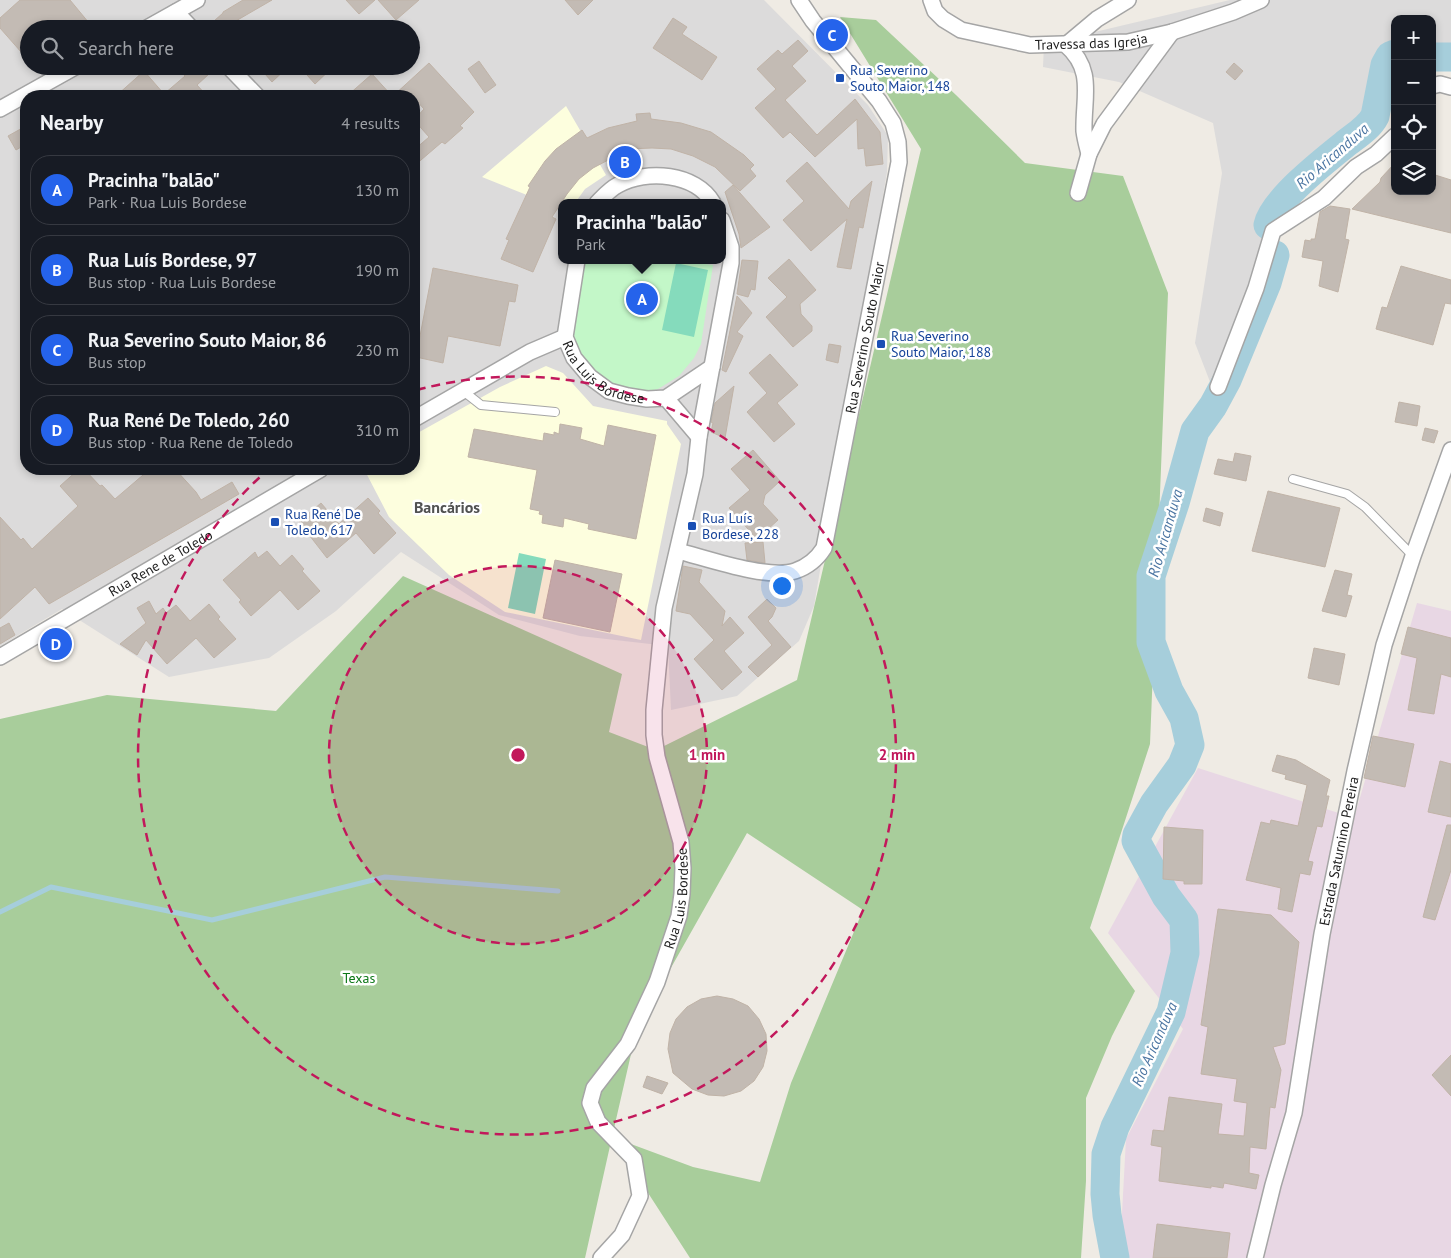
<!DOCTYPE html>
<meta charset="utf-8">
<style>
:root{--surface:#171b24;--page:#242831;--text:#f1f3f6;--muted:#9ea1a6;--line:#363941;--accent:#2563eb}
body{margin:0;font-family:"PT Sans",sans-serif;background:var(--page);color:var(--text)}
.controls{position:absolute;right:15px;top:15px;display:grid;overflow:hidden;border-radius:10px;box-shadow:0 2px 8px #0003}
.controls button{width:45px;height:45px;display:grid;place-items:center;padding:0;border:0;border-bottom:1px solid var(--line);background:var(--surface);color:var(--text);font:25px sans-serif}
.you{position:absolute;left:781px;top:585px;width:18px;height:18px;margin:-12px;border:4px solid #fff;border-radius:50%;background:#1a73e8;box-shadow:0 0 0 8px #1a73e833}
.badge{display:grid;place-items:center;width:32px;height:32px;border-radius:50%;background:var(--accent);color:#fff;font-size:16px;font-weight:700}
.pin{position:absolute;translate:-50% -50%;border:2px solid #fff;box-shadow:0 1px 5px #0006}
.popup{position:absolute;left:558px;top:199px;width:168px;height:65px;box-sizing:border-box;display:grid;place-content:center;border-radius:10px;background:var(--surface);filter:drop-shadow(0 1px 4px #0005);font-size:16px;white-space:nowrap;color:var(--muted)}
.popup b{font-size:19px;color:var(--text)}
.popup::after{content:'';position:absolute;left:50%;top:100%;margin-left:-10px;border:10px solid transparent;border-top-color:var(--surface)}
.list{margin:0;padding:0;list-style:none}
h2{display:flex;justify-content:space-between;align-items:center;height:65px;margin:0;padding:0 20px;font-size:21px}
h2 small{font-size:16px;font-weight:400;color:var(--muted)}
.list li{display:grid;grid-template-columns:32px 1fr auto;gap:15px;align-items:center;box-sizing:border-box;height:70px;margin:0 10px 10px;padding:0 10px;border:1px solid var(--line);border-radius:20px}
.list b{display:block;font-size:19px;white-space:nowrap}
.list p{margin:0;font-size:16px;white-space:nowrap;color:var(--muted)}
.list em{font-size:16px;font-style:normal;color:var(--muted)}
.icon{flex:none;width:28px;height:28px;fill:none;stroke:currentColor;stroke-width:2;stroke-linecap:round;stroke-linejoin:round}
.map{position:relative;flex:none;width:1451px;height:1258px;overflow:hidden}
.search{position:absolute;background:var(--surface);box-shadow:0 2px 8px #0003;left:20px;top:20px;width:400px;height:55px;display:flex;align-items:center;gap:12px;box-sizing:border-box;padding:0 18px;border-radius:28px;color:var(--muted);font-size:19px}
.panel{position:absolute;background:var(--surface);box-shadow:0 2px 8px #0003;left:20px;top:90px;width:400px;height:385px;border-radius:20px}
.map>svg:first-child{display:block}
.residential{fill:#dcdbdb;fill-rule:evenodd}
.industrial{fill:#e8d7e4}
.education{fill:#fdfede}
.forest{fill:#a8cd9b;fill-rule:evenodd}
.park{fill:#c3f7c8}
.pitch{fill:#85dbbc}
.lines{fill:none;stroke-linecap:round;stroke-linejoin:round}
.stream{stroke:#a6cedb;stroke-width:5}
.river{stroke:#a6cedb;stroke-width:29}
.building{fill:#c3bbb4;stroke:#c0b3a7}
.service-casing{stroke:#a5a5a5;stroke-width:10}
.minor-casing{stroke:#a5a5a5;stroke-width:18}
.service{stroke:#fff;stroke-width:8}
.minor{stroke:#fff;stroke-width:15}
.ring{fill:none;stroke:#c2185b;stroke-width:2.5;stroke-dasharray:9 6}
.transit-dot{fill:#1a4fb4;stroke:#fff;stroke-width:2}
.labels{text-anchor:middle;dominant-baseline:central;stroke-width:5;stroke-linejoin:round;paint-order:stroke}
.street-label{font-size:14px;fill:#1e1e1e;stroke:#fff}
.transit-label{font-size:14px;fill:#164399;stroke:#fff;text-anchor:start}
.park-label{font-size:14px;fill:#0f791a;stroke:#fff}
.water-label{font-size:15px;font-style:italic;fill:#4b75a2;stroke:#fff}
.quarter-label{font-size:16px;font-weight:bold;fill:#515151;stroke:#fff}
.centre{fill:#c2185b;stroke:#fff;stroke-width:2.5}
.ring-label{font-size:15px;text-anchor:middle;font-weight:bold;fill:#c2185b;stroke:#fff;stroke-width:5;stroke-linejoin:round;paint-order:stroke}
</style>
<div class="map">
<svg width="1451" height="1258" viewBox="0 0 1451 1258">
<rect width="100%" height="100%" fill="#efebe4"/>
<!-- residential -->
<path class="residential" d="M0 0H764L868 105 888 136 887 172 814 606 799 641 737 696 671 710 668 646 580 636 499 615 401 552 336 611 269 658 169 677 62 609 0 646ZM29 29H411V66H29ZM26 96H414V469H26ZM562 203H722V260H562Z
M1230 0H1451V57H1432V19H1395V56L1390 57 1372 123 1270 217 1267 283 1217 400 1195 343 1222 173 1213 123 1119 82 1043 67 1044 44Z"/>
<!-- industrial -->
<path class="industrial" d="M1417 603 1451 611V1258H1126L1121 1232 1126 1139 1183 1029 1108 933 1198 768 1354 818Z"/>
<!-- education -->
<path class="education" d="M566 106 606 175 585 189 575 203H562V209L482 177Z
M546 366 563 373 593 406 667 421V424L681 444 641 640 505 612 449 575 389 517 364 469H414V435L500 387Z"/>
<!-- forest -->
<path class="forest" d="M840 17 876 20 956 95 1025 163 1123 176 1168 293 1150 744 1090 928 1135 991 1112 1036 1086 1098V1181L1081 1258H690L612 1137 585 1258H0V719L107 695 276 711 403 576 622 674 609 732 656 750 797 680 921 149ZM747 833 863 910 791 1083 760 1182 693 1167 612 1137 637 1028Z"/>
<!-- park -->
<path class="park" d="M583 260H675L713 265 701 344 694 358 679 376 658 389 639 393 603 383 578 352 572 334Z"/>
<!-- pitch -->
<path class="pitch" d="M676 263 708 270 694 337 662 330Z
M519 553 546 559 535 614 508 608Z"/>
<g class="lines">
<!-- stream -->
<path class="stream" d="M0 912 51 887 212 920 385 877 558 891"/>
<!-- river -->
<path class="river" d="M1432 57H1451
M1268 225C1273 201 1324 161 1344 145 1355 136 1369 128 1375 116L1385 65 1390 56 1395 54
M1115 1258 1107 1215 1105 1194 1106 1154 1115 1127 1171 1012 1185 953 1184 920 1166 896 1136 841 1137 835 1154 804 1182 765 1190 745 1184 718 1169 691 1151 642V576L1175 503 1195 431 1213 406 1227 380 1267 283 1275 255"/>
</g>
<!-- building -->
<path class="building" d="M20 0H70L94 29H29V61L0 28V18Z
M243 0H272L222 29H205L223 13V12Z
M346 0H375L359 14Z
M378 0H419L396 20Z
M565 0H593L578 15Z
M673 18 687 27 682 34 717 57 702 80 653 48Z
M798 40 808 51 792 66 806 81 785 100 817 135 855 99 880 132 883 164 866 166 864 148 858 149 857 119 815 157 790 132 783 138 755 108 776 89 757 69 778 50 782 54Z
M479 61 496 85 485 93 468 69Z
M429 63 474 112 460 126 463 128 445 144 442 142 414 166V150L429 137 414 120 424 109 414 98V96H393Z
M1234 63 1243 71 1235 80 1226 72Z
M176 66H201L209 74 197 85 207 96H116L144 71 164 94 185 76Z
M258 66H289L272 82Z
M299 66H334L315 84Z
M372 74 392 96H347Z
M650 113 651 119 681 123 711 132 744 155 754 165 750 169 756 176 740 191 715 167 693 156 671 149 652 148 629 149 593 168 579 179 567 194 552 217 556 219 533 272 501 259 509 240 506 239 530 187 528 186 545 161 556 149 582 130 587 138 608 128 637 121 636 114Z
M26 126V144L16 150 8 136Z
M807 162 849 209 851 201 872 181 863 228 859 227 851 269 837 267 847 219 811 251 783 220 804 201 786 181Z
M1395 163V191H1432V174L1451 180V233L1352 209 1380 182 1381 178Z
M733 185 770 227 741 248 739 234 725 192Z
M1330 206 1350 209 1345 239 1349 240 1338 292 1319 286 1323 261 1302 257 1305 240 1311 241V239H1315L1320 212Z
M789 259 816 290 800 304 801 314 812 326V331L793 347 766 317 787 297 768 278Z
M742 260 758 261 755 290 751 289 748 297 737 294Z
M1401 266 1451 280V304L1445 303 1433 345 1376 329 1382 307 1387 308Z
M433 268 518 285 515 302 509 301 500 346 448 336 443 363 416 357Z
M737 296 752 313 737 332 743 336 726 372 722 370Z
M829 344 841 346 838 363 826 360Z
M770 354 798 385 777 403 795 424 774 442 747 412 767 393 749 373Z
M734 386 725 438 711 432 713 423 711 422 715 403Z
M1399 402 1420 406 1417 426 1395 422Z
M560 424 582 428 580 439 604 446 608 425 656 435 636 539 588 529 589 524 564 518 563 527 542 523 543 515 539 514 540 511 530 509 537 470 468 457 474 429 543 441 544 433 554 435V432L559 434Z
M1425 428 1438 431 1434 443 1422 440Z
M753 450 780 481 765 495 763 504 778 520 757 539 729 508 750 490 731 469Z
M1235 453 1251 456 1246 481 1214 474 1218 459 1233 462Z
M79 469H84L100 486 102 485 115 499 150 469H175L196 492 201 500 232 482 239 494 49 604 35 587 0 619V517L21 540 23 538 32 549 78 506 60 486Z
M1268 491 1340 508 1325 567 1252 551Z
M368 498 380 511 378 513 396 533 374 554 356 533 327 558 299 522 321 503 339 524Z
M1206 508 1223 513 1220 526 1203 521Z
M763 542 765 563 747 560 745 543Z
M267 551 280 566 292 555 304 569 302 571 320 591 298 610 280 590 251 616 239 602 241 600 223 580 255 552 258 558Z
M555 560 622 574 610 632 543 618Z
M683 566 702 570 699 582 725 611 722 626 730 617 744 633 724 651 742 672 722 690 694 659 714 640 690 614 676 611Z
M1335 570 1352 574 1347 595 1352 596 1346 617 1322 611Z
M767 599 776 608 772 617 768 621 791 647 758 677 748 667 772 645 748 617Z
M149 601 156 614 163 608 166 613 176 605 190 621 209 604 220 617 218 619 236 639 214 658 196 638 167 664 146 640 137 655 120 644 146 623 137 608Z
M9 623 15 635 0 644V628Z
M1408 627 1451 638V677L1441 674 1434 714 1408 710 1417 658 1401 654Z
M1314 648 1345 654 1339 685 1308 678Z
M1373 736 1414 744 1405 787 1364 778Z
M1277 755 1296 760 1330 780 1326 796H1329L1322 827 1317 826 1308 861 1313 862 1310 875 1300 873 1292 912 1278 909 1281 888 1246 880 1261 822 1270 824 1271 820 1298 826 1307 785 1285 779 1286 775 1272 771Z
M1440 761 1451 764V817L1428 812Z
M1447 825H1451V870L1435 920 1423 917Z
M1164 827 1203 830 1202 884H1184V881L1163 879Z
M1218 909 1271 915 1299 942 1285 1044 1273 1047 1281 1070 1275 1108 1270 1107 1266 1149 1250 1147 1249 1173 1259 1175 1256 1189 1224 1183 1223 1188 1211 1186V1188L1159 1181 1162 1147 1151 1145 1153 1130 1164 1131 1169 1097 1222 1104 1218 1134 1244 1136 1247 1103 1234 1101 1237 1079 1201 1074 1208 1027 1201 1025Z
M717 996 733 999 748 1006 759 1019 766 1034 767 1051 763 1067 754 1081 741 1091 724 1096 708 1095 692 1089 673 1073 668 1049 670 1033 676 1019 687 1007 701 999Z
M1451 1055V1096L1432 1075Z
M647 1076 668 1083 662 1094 643 1087Z
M1157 1224 1230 1233 1227 1258H1153Z"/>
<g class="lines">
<!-- service casing -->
<g class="service-casing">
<path id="service" d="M462 390 481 405 555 412
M1293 479 1347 494 1365 507 1413 556"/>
</g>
<!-- minor casing -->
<g class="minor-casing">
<g id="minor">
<path id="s1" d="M931 0 935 11 943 19 961 30 1030 45 1128 42 1172 32 1233 12 1261 0"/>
<path d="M176 12 192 29"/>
<path d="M145 29 197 0"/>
<path d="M228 66 257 96"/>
<path d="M1432 86 1440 84 1451 87"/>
<path d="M0 109 77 66"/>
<path d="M1089 154C1087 146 1085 139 1084 131 1083 98 1095 70 1066 45L1097 19 1128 0"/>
<path d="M1078 193 1089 154 1104 124 1172 32"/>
<path d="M597 203C604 196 610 189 618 185 646 169 696 173 713 203"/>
<path id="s2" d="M577 260 565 337 574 358 590 377 609 391 628 396 647 399 666 398 712 367"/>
<path d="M1218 387 1256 288 1273 231 1324 198 1356 167 1376 154 1395 136"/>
<path d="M666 398 699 437"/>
<path d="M414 419 530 352 565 337"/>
<path id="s3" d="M678 551C706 558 768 580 795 571 807 567 817 559 824 548L899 162 898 142 893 123 879 101 813 21 799 0"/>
<path id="s4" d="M0 657 321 469"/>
<path id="s5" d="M601 1258 622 1235 640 1196 634 1159 598 1122 590 1103 594 1088 628 1044 657 982 679 916 682 894 683 868 681 842 657 757 654 735V710L664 608 695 474 699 437 731 263V247L722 220"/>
<path id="s6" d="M1255 1258 1273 1185 1294 1113 1322 934 1355 771 1384 645 1413 556 1451 450"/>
</g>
</g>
<!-- service -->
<use href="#service" class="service"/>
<!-- minor -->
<use href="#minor" class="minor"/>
</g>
<!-- distance rings -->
<circle cx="518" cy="755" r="189" fill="#c2185b" fill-opacity=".12"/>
<g class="ring">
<circle cx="518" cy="755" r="189"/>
<path d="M417 390A379 379 0 1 1 269 469"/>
</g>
<!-- markers -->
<g class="transit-dot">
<rect x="835" y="73" width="10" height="10" rx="2.5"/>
<rect x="876" y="339" width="10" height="10" rx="2.5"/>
<rect x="270" y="517" width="10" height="10" rx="2.5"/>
<rect x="687" y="521" width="10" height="10" rx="2.5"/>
</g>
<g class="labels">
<!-- street labels -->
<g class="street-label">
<text stroke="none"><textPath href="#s1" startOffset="176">Travessa das Igreja</textPath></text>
<text stroke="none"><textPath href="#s3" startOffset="372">Rua Severino Souto Maior</textPath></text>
<text stroke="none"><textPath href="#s2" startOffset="134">Rua Luis Bordese</textPath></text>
<text stroke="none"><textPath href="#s4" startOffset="186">Rua Rene de Toledo</textPath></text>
<text stroke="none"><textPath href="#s6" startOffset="416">Estrada Saturnino Pereira</textPath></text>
<text stroke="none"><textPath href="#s5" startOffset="410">Rua Luis Bordese</textPath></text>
</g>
<!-- transit labels -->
<g class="transit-label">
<text x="850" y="70">Rua Severino<tspan x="850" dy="16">Souto Maior, 148</tspan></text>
<text x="891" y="336">Rua Severino<tspan x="891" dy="16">Souto Maior, 188</tspan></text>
<text x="285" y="514">Rua René De<tspan x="285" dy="16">Toledo, 617</tspan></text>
<text x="702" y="518">Rua Luís<tspan x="702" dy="16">Bordese, 228</tspan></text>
</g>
<!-- park labels -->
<g class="park-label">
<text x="359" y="978">Texas</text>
</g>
<!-- water labels -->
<g class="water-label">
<text transform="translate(1332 156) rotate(-41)">Rio Aricanduva</text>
<text transform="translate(1165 533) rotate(-74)">Rio Aricanduva</text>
<text transform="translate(1154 1044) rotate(-66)">Rio Aricanduva</text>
</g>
<!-- quarter labels -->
<g class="quarter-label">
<text x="447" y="507">Bancários</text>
</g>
</g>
<circle cx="518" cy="755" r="8" class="centre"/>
<g class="ring-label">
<text x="707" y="760">1 min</text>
<text x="897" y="760">2 min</text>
</g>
</svg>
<div class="controls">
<button>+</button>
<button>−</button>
<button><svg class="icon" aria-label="locate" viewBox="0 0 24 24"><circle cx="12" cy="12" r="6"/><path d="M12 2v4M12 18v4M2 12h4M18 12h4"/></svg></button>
<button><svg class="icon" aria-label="layers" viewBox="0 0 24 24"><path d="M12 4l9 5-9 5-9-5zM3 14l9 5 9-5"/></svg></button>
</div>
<div class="you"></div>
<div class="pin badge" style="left:642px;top:299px">A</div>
<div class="popup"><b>Pracinha &quot;balão&quot;</b>Park</div>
<div class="pin badge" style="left:625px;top:162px">B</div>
<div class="pin badge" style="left:832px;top:35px">C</div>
<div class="pin badge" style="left:56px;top:644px">D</div>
<div class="search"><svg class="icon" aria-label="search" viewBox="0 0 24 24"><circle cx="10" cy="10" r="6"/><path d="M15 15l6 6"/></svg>Search here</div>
<section class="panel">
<h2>Nearby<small>4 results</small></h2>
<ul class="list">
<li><span class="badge">A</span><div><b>Pracinha &quot;balão&quot;</b><p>Park · Rua Luis Bordese</p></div><em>130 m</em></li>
<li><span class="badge">B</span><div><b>Rua Luís Bordese, 97</b><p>Bus stop · Rua Luis Bordese</p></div><em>190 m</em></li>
<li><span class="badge">C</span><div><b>Rua Severino Souto Maior, 86</b><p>Bus stop</p></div><em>230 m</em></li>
<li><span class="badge">D</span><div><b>Rua René De Toledo, 260</b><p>Bus stop · Rua Rene de Toledo</p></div><em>310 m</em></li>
</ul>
</section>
</div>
